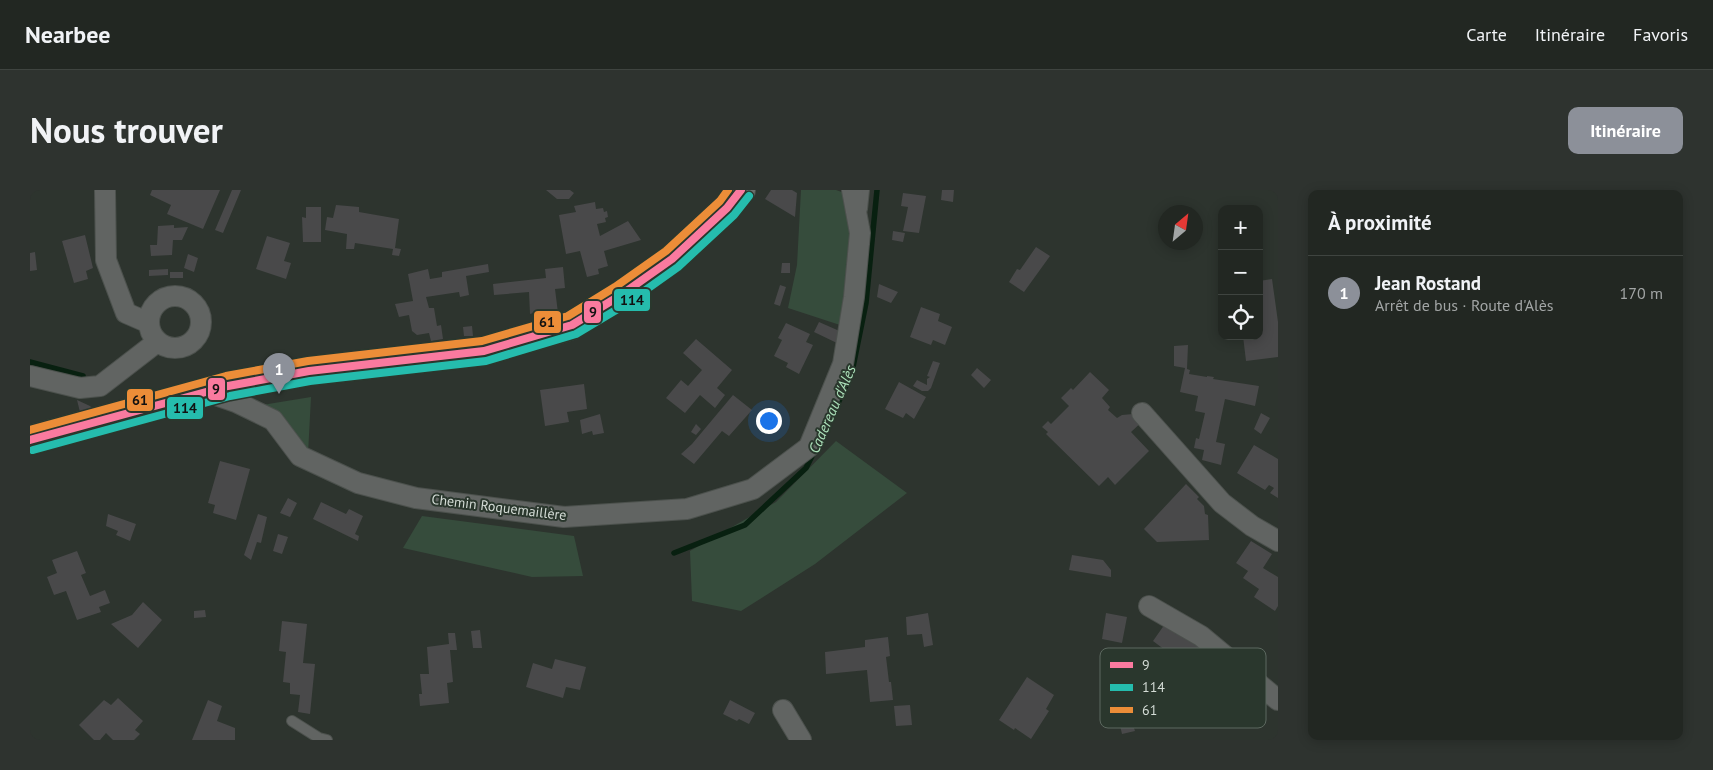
<!DOCTYPE html>
<html lang="fr">
<meta charset="utf-8">
<style>
:root{--surface:#222722;--page:#2e332f;--text:#f1f3f6;--muted:#a2a5a5;--line:#3f4440;--accent:#8c9099}
body{margin:0;font-family:"PT Sans",sans-serif;background:var(--page);color:var(--text)}
.controls{position:absolute;right:15px;top:15px;display:grid;overflow:hidden;border-radius:10px;box-shadow:0 2px 12px #0003}
.controls button{width:45px;height:45px;display:grid;place-items:center;padding:0;border:0;border-bottom:1px solid var(--line);background:var(--surface);color:var(--text);font:25px sans-serif}
.compass{position:absolute;left:1128px;top:15px;width:45px;height:45px;border-radius:50%;background:var(--surface);box-shadow:0 2px 12px #0003;rotate:29deg}
.you{position:absolute;left:738px;top:230px;width:18px;height:18px;margin:-12px;border:4px solid #fff;border-radius:50%;background:#1a73e8;box-shadow:0 0 0 8px #1a73e833}
.badge{display:grid;place-items:center;width:32px;height:32px;border-radius:50%;background:var(--accent);color:#fff;font-size:16px;font-weight:700}
.pin{position:absolute;translate:-50% -41px;filter:drop-shadow(0 1px 2px #0008)}
.pin::after{content:'';position:absolute;top:26px;width:18px;height:15px;background:inherit;clip-path:polygon(0 0,100% 0,50% 100%)}
.list{margin:0;padding:0;list-style:none}
h2{display:flex;justify-content:space-between;align-items:center;height:65px;margin:0;padding:0 20px;font-size:21px}
h2 small{font-size:16px;font-weight:400;color:var(--muted)}
.list li{display:grid;grid-template-columns:32px 1fr auto;gap:15px;align-items:center;box-sizing:border-box;height:75px;padding:0 20px;border-top:1px solid var(--line)}
.list b{display:block;font-size:19px;white-space:nowrap}
.list p{margin:0;font-size:16px;white-space:nowrap;color:var(--muted)}
.list em{font-size:16px;font-style:normal;color:var(--muted)}
.icon{flex:none;width:28px;height:28px;fill:none;stroke:currentColor;stroke-width:2;stroke-linecap:round;stroke-linejoin:round}
.map{position:relative;flex:none;width:1248px;height:550px;overflow:hidden;border-radius:10px}
header{display:flex;align-items:center;gap:30px;box-sizing:border-box;height:70px;padding:0 25px;background:var(--surface);border-bottom:1px solid var(--line)}
header strong{font-size:24px}
nav{display:flex;gap:28px;margin-inline-start:auto;font-size:18px}
.intro{display:flex;align-items:center;justify-content:space-between;box-sizing:border-box;height:120px;padding:0 30px}
h1{margin:0;font-size:35px}
.button{padding:12px 22px;border-radius:10px;background:var(--accent);color:#fff;font-size:18px;font-weight:700}
main{display:flex;gap:30px;padding:0 30px}
aside{flex:1;background:var(--surface);border-radius:10px;box-shadow:0 2px 12px #0003}
.map>svg:first-child{display:block}
.green{fill:#364c3c}
.lines{fill:none;stroke-linecap:round;stroke-linejoin:round}
.stream{stroke:#082010;stroke-width:5.5}
.building{fill:#49494a}
.service-casing{stroke:#4c514d;stroke-width:12}
.minor-casing{stroke:#4c514d;stroke-width:22}
.secondary-casing{stroke:#4c514d;stroke-width:30}
.service{stroke:#616462;stroke-width:10}
.minor{stroke:#616462;stroke-width:20}
.secondary{stroke:#6c6f6c;stroke-width:28}
.bus-1-casing{stroke:#2a372d;stroke-width:11}
.bus-2-casing{stroke:#2a372d;stroke-width:11}
.bus-3-casing{stroke:#2a372d;stroke-width:11}
.bus-1{stroke:#fa7a9f;stroke-width:8}
.bus-2{stroke:#25bcad;stroke-width:8}
.bus-3{stroke:#ec8d38;stroke-width:8}
.labels{text-anchor:middle;dominant-baseline:central;stroke-width:4;stroke-linejoin:round;paint-order:stroke}
.street-label{font-size:14px;fill:#d4dcd6;stroke:#2a372d}
.water-label{font-size:15px;font-style:italic;fill:#ade2bb;stroke:#2a372d}
.key{fill:#2a372d;stroke:#5d6960;stroke-width:1}
.key-label{font-size:14px;fill:#d4dcd6}
.line-badge{stroke:#2a372d;stroke-width:2}
.pale-badge-label{font-size:14px;text-anchor:middle;font-weight:bold;fill:#111}
</style>
<header>
<strong>Nearbee</strong>
<nav><a>Carte</a><a>Itinéraire</a><a>Favoris</a></nav>
</header>
<div class="intro"><h1>Nous trouver</h1><a class="button">Itinéraire</a></div>
<main>
<div class="map">
<svg width="1248" height="550" viewBox="0 0 1248 550">
<rect width="100%" height="100%" fill="#2d342e"/>
<!-- green -->
<path class="green" d="M771 0H806L820 5 822 86 810 135 758 118 767 75Z
M281 207 278 264 226 216Z
M806 251 877 303 785 374 711 421 662 411 660 361 746 312Z
M392 326 544 346 553 386 502 387 373 358Z"/>
<g class="lines">
<!-- stream -->
<path class="stream" d="M0 172 53 186
M804 222 822 182 836 113 847 0
M644 363 715 335 776 278 784 262"/>
</g>
<!-- building -->
<path class="building" d="M122 0H190L173 39 137 24 141 15 120 5Z
M202 0H211L193 43 185 40Z
M516 0H540L544 3 539 9H527Z
M741 0H762L767 3 765 27 735 9Z
M912 0H924L923 12 911 10Z
M873 3 896 6 889 43 873 41 878 17 871 16Z
M565 12 566 19 573 18 574 22 577 21 578 27 575 28 576 32 567 34 570 46 598 31 611 50 574 61 578 76 568 79 569 84 557 87 550 61 536 64 529 25 546 22 544 16Z
M306 15 329 17V22L369 29 365 58 371 59 369 66 362 65 363 59 325 53 324 59H316L317 44 295 40 297 27 303 28Z
M276 17H291V52H273L272 27 276 28Z
M144 35V38L158 37 152 50H143L142 65 121 66 120 55H127L128 36Z
M863 41 875 43 873 52 862 50Z
M55 45 63 78 56 81 58 89 44 93 32 51Z
M237 46 260 53 254 71 261 73 256 89 226 79Z
M1006 57 1020 66 994 102 979 92 987 79 990 80Z
M5 62 7 80 0 81V63Z
M158 64 168 68 164 82 154 78Z
M752 73H760V83H751Z
M458 74 459 82 436 86 439 105 430 107 429 102 396 107 399 118H404L407 136 411 135 413 149 401 151 399 143 387 145 382 141 379 125 369 127 365 114 383 111 378 84 398 79 400 89 412 87V82Z
M533 77 535 98 525 99 528 123 504 131 503 123 500 124 499 102 464 105 463 94 516 88 515 79Z
M138 79V85L119 86V80Z
M140 82H153V88H140Z
M1242 89 1248 132V167L1216 171 1213 146H1229V91Z
M849 94 868 102 861 113 847 107Z
M750 95 756 97 750 116 744 114Z
M891 117 910 124 908 131 922 137 915 155 903 150 901 155 880 147Z
M789 132 814 143 809 154 784 142Z
M756 133 780 144 776 152 783 155 769 184 756 177 758 173 744 166 752 150 748 148Z
M442 136 443 146H434L433 137Z
M666 149 702 180 687 198 695 205 685 218 670 205 655 223 636 208 651 190 658 196 672 180 653 163Z
M1158 155 1157 179 1160 180 1159 184 1177 187V186L1184 187 1183 189 1229 196 1225 216 1195 209 1186 252 1195 254 1191 275 1172 270 1174 260 1164 258 1166 248 1169 249 1175 223 1165 221 1168 206 1150 202 1155 178 1144 176V156Z
M903 171 910 173 901 198 898 201H892L883 196 887 190 897 195V189L900 187 897 186Z
M947 178 961 190 954 198 941 185Z
M1060 182 1079 200 1072 208 1080 217 1078 220 1087 228 1092 225 1103 224 1114 230 1101 242 1119 261 1085 295 1078 287 1069 296 1016 244 1018 242 1012 237 1018 231 1021 234 1039 216 1031 208 1041 198 1043 200Z
M869 192 896 207 884 229 876 223 873 228 855 219Z
M554 194 557 219 537 222 539 232 515 236 510 200Z
M703 205 722 220 699 246 692 241 664 274 651 264 662 254Z
M47 210 60 216 63 219 50 222Z
M1231 223 1240 228 1231 244 1224 239Z
M570 224 574 243 563 245 562 241 552 244 550 230Z
M666 234 671 239 666 245 661 242Z
M1224 255 1248 269V308L1240 303 1244 298 1239 295 1235 300 1207 283Z
M190 271 220 279 206 330 183 323 185 315 178 313Z
M1156 294 1169 307 1167 309 1174 316 1175 324 1178 325 1179 350 1127 352 1114 339Z
M258 308 267 313 260 327 250 323Z
M291 312 316 324 319 319 333 326 325 344 329 346 328 351 283 329Z
M78 324 106 334 100 351 86 345 88 341 76 336Z
M228 324 237 327 231 353 227 352 221 370 214 365Z
M248 344 258 347 252 364 243 361Z
M1221 351 1242 364 1233 378 1248 387V416L1245 421 1224 407 1229 399 1213 388 1218 381 1206 373Z
M47 361 56 383 51 385 60 406 75 400 80 413 69 417 71 422 47 430 36 401 24 405 17 387 27 383 22 370Z
M1042 365 1073 370 1081 380V387L1039 380Z
M113 412 132 430 108 458 81 434 102 425Z
M175 420 176 427 164 428V421Z
M898 423 903 455 894 457 892 444 877 445 876 427Z
M1076 423 1097 427 1092 453 1072 449Z
M252 431 277 434 273 473 285 474 280 524 268 522 270 505 260 504V493L253 492 256 462 249 461Z
M1137 431 1215 487 1206 498 1183 479 1160 511 1136 494 1151 472 1123 451Z
M450 440 452 458H443L441 441Z
M418 443H425L427 460H420L423 492 417 493 419 513 390 516 389 504H392L390 484H399L397 457 419 454Z
M858 447 860 466 856 467 859 492H861L863 510 840 512 837 480 796 484 795 462 835 457V450Z
M525 469 556 477 550 500 536 497 533 508 496 497 503 473 522 479Z
M997 487 1024 505 1016 519 1019 521 1001 549 985 538 984 540 969 530Z
M88 508 113 531 105 540 110 544 104 550H83L76 543 70 550H64L49 535 74 510 81 515Z
M178 510 192 516 187 531 205 538V550H162Z
M700 510 725 523 719 534 709 529 707 531 693 524Z
M880 515 882 535 866 536 864 516Z
M1098 520 1105 541 1092 544 1087 523Z"/>
<g class="lines">
<!-- service casing -->
<g class="service-casing">
<path id="service" d="M832 19 834 0
M262 531 289 548 297 550"/>
</g>
<!-- minor casing -->
<g class="minor-casing">
<path id="minor" d="M75 0 76 70 96 123 119 133
M119 132a26 26 0 1 1 52 0a26 26 0 1 1-52 0Z
M0 186 50 198 70 196 127 152
M177 202 206 212 243 230 270 266 328 293 386 308 534 327 657 319 723 299 779 257 813 174 824 107 830 43 822 0
M1112 223 1192 313 1222 336 1248 351
M1119 416 1171 446 1248 510
M753 520 771 550"/>
</g>
<!-- secondary casing -->
<g class="secondary-casing">
<path id="secondary" d="M0 250 198 196 279 181 454 161 542 135 591 105 642 69 697 18 711 0"/>
</g>
<!-- service -->
<use href="#service" class="service"/>
<!-- minor -->
<use href="#minor" class="minor"/>
<!-- secondary -->
<use href="#secondary" class="secondary"/>
<!-- bus-1 casing -->
<g class="bus-1-casing">
<path id="bus-1" d="M0 250 198 196 279 181 454 161 542 135 591 105 642 69 697 18 711 0"/>
</g>
<!-- bus-2 casing -->
<g class="bus-2-casing">
<path id="bus-2" d="M3 260 200 206 280 191 456 171 546 144 596 114 648 77 704 25 719 6"/>
</g>
<!-- bus-3 casing -->
<g class="bus-3-casing">
<path id="bus-3" d="M0 240 196 186 278 171 452 151 538 126 585 97 636 61 690 11 698 0"/>
</g>
<!-- bus-1 -->
<use href="#bus-1" class="bus-1"/>
<!-- bus-2 -->
<use href="#bus-2" class="bus-2"/>
<!-- bus-3 -->
<use href="#bus-3" class="bus-3"/>
</g>
<g class="labels">
<!-- street labels -->
<g class="street-label">
<text transform="translate(469 317) rotate(7)">Chemin Roquemaillère</text>
</g>
<!-- water labels -->
<g class="water-label">
<text transform="translate(802 219) rotate(-66)">Cadereau d'Alès</text>
</g>
</g>
<!-- legend -->
<rect x="1070" y="458" width="166" height="80" rx="8" class="key"/>
<rect x="1080" y="472" width="23" height="6" fill="#fa7a9f"/>
<rect x="1080" y="494" width="23" height="7" fill="#25bcad"/>
<rect x="1080" y="517" width="23" height="6" fill="#ec8d38"/>
<g class="key-label">
<text x="1112" y="480">9</text>
<text x="1112" y="502">114</text>
<text x="1112" y="525">61</text>
</g>
<g class="line-badge">
<rect x="583" y="98" width="38" height="24" rx="5" fill="#25bcad"/>
<rect x="553" y="110" width="19" height="24" rx="5" fill="#fa7a9f"/>
<rect x="503" y="120" width="29" height="24" rx="5" fill="#ec8d38"/>
<rect x="177" y="187" width="19" height="24" rx="5" fill="#fa7a9f"/>
<rect x="96" y="198" width="28" height="24" rx="5" fill="#ec8d38"/>
<rect x="136" y="206" width="38" height="24" rx="5" fill="#25bcad"/>
</g>
<g class="pale-badge-label">
<text x="602" y="115">114</text>
<text x="563" y="127">9</text>
<text x="517" y="137">61</text>
<text x="186" y="204">9</text>
<text x="110" y="215">61</text>
<text x="155" y="223">114</text>
</g>
</svg>
<div class="controls">
<button>+</button>
<button>−</button>
<button><svg class="icon" aria-label="locate" viewBox="0 0 24 24"><circle cx="12" cy="12" r="6"/><path d="M12 2v4M12 18v4M2 12h4M18 12h4"/></svg></button>
</div>
<svg class="compass" viewBox="-18 -18 36 36"><path d="M0-13l5 13h-10z" fill="#e53935"/><path d="M0 13l5-13h-10z" fill="#a2a5a5"/></svg>
<div class="you"></div>
<div class="pin badge" style="left:249px;top:204px">1</div>
</div>
<aside>
<h2>À proximité<small></small></h2>
<ul class="list">
<li><span class="badge">1</span><div><b>Jean Rostand</b><p>Arrêt de bus · Route d'Alès</p></div><em>170 m</em></li>
</ul>
</aside>
</main>
